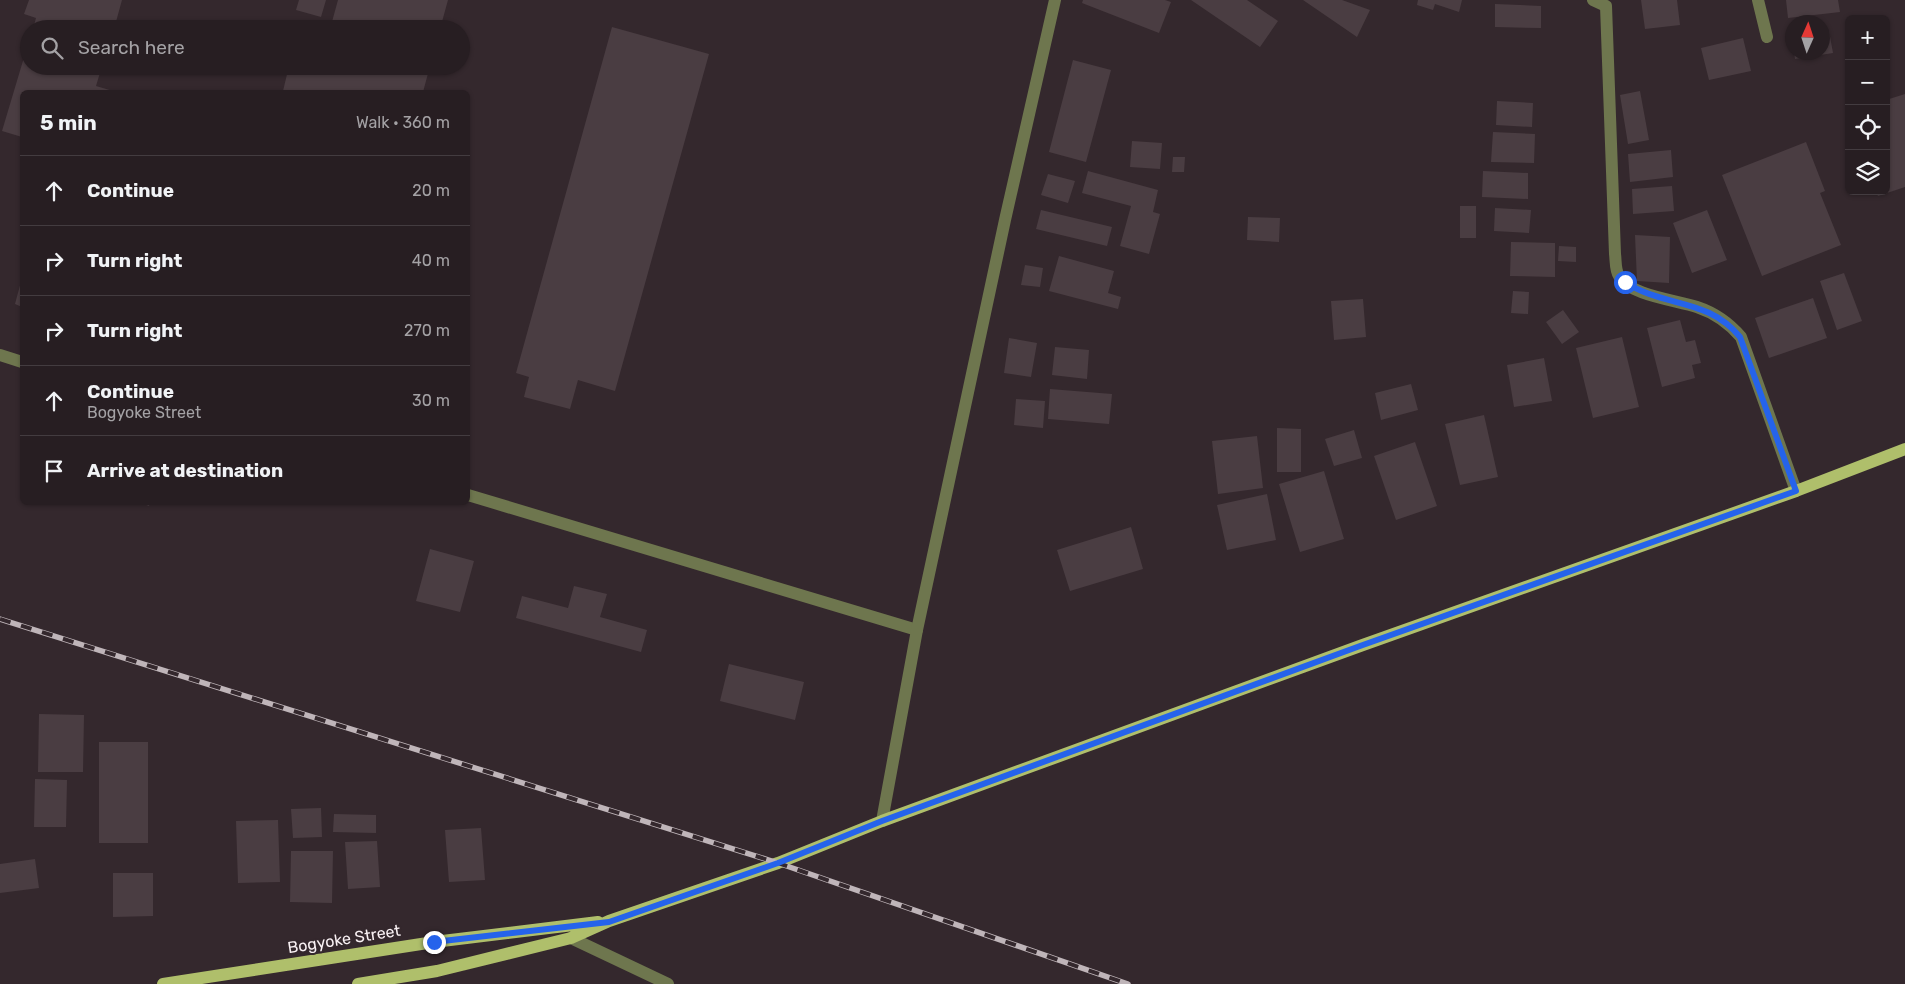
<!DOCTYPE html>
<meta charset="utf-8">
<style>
:root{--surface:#271e22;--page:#332b2f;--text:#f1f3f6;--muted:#a4a2a5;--line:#433c40}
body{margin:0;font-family:Rubik,sans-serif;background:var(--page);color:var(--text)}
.controls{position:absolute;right:15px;top:15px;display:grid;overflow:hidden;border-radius:8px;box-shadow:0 1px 4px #0004}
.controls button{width:45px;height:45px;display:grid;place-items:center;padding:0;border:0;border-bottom:1px solid var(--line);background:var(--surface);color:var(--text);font:25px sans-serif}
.compass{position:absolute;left:1785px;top:15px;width:45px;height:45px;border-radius:50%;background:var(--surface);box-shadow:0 1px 4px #0004;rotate:3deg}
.stop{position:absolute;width:15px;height:15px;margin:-11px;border:4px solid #2563eb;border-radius:50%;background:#fff}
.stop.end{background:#2563eb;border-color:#fff;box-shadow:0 1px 5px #0008}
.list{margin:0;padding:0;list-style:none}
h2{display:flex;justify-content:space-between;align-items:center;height:65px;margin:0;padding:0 20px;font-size:21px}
h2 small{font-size:16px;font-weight:400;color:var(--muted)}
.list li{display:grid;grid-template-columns:32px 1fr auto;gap:15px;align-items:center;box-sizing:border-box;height:70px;padding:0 20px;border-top:1px solid var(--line)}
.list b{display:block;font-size:19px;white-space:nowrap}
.list p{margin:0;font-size:16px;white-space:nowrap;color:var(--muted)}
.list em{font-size:16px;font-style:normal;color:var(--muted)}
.icon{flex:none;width:28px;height:28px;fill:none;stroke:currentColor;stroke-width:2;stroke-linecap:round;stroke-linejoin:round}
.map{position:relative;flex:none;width:1905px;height:984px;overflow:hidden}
.search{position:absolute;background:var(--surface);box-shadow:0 1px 4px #0004;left:20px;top:20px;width:450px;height:55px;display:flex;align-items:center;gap:12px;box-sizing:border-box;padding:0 18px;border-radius:28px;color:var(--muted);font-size:19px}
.panel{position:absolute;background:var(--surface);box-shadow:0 1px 4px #0004;left:20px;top:90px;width:450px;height:415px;border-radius:8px}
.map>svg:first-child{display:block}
.building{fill:#4a3d42}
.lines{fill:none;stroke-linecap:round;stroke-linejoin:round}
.service{stroke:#6e764e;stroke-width:12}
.minor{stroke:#6e764e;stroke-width:12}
.tertiary{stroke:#6e764e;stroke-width:12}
.primary{stroke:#afbf6b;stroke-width:12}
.rail-casing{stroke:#bfb5b9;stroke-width:5.5}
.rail{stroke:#34282d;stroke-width:4;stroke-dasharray:11;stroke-linecap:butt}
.route{stroke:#2563eb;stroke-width:6}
.labels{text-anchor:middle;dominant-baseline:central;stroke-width:4;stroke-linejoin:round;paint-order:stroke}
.street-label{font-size:16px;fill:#f9f1f4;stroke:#34282d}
</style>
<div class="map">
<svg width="1905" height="984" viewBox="0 0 1905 984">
<rect width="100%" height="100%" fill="#34282d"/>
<!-- building -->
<path class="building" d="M29 0H122L114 29H33L36 18 24 14Z
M299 0H326L321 17 296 10Z
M338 0H448L440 29H330Z
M1083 0H1165L1171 2 1159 33 1082 3Z
M1191 0H1247L1278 21 1260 47Z
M1303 0H1342L1370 10 1357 37Z
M1418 0H1462L1459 12 1435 4 1433 10 1417 5Z
M1641 0H1677L1680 25 1645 29Z
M1786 0H1838L1840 12 1788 18Z
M1495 4 1541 6V28L1495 27Z
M302 22 327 28V29H300Z
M612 27 709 54 615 391 578 380 570 409 524 397 529 377 516 373Z
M1829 31 1833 53 1795 59 1794 52H1822V33Z
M1743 38 1751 71 1709 80 1701 48Z
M28 44 29 66H102L96 86 113 91V92H22V137L2 131Z
M1073 60 1111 70 1086 162 1049 152Z
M104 66H118L117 71Z
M289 66H430L423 92H290L283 91Z
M1640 91 1649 140 1628 144 1620 95Z
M1905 94V187L1878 196 1876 191H1886V100Z
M1497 101 1533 103 1532 127 1496 125Z
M1493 132 1535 134 1534 163 1491 162Z
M1132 141 1162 143 1160 169 1130 167Z
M1806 142 1825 191 1820 193 1841 245 1762 276 1722 175Z
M1671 150 1673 177 1630 182 1628 154Z
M1173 157H1185L1184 172H1172Z
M1088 171 1158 190 1153 212 1160 214 1149 254 1120 246 1131 206 1082 193Z
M1483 171 1528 173V199L1482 197Z
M1048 174 1075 181 1068 203 1041 195Z
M1672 186 1674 211 1633 214 1632 189Z
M1460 206H1476V238H1460Z
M1495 208 1531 210 1529 233 1494 231Z
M1041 210 1112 227 1107 246 1036 229Z
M1707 210 1727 260 1692 273 1673 223Z
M1248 217 1280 218 1279 242 1247 240Z
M1635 235 1670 237 1669 283 1637 281Z
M1511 242 1555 243V277L1510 276Z
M1559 246 1576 247V262L1558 261Z
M1059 256 1114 271 1108 293 1121 297 1118 309 1049 291Z
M1025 265 1043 268 1040 287 1021 285Z
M1844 273 1862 321 1837 330 1820 281Z
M22 278V307L15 304Z
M1513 291 1529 292 1528 314 1511 313Z
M1813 298 1827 338 1769 358 1755 318Z
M1363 299 1366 337 1334 340 1331 301Z
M1563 310 1579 332 1562 344 1546 322Z
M1680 320 1686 342 1695 340 1701 363 1692 365 1695 378 1662 387 1647 328Z
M1622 337 1639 407 1593 418 1576 348Z
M1009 338 1037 343 1031 377 1004 373Z
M1055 347 1089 350 1087 379 1052 375Z
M1544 358 1552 401 1514 407 1507 365Z
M1411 384 1418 410 1381 420 1375 393Z
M1050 389 1112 394 1109 424 1048 419Z
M1016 399 1045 401 1043 428 1014 425Z
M1484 415 1498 477 1460 485 1445 424Z
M1277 428 1301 429V472H1277Z
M1354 430 1362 458 1334 466 1325 439Z
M1257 436 1263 488 1218 494 1212 441Z
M1415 442 1437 506 1396 520 1374 456Z
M1324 471 1344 539 1300 552 1279 484Z
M1267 494 1276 540 1227 550 1217 505Z
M138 502H150L149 506Z
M1131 527 1143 569 1070 591 1057 550Z
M430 549 474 561 460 612 416 601Z
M574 586 607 594 600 617 647 630 641 652 516 618 522 596 568 608Z
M729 664 804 682 795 720 720 701Z
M39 714 84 715 83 772H38Z
M99 742H148V843H99Z
M35 779 67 780 66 827H34Z
M321 808 322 837 293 838 291 809Z
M334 814 376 815V833L333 832Z
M278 820 280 882 238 883 236 821Z
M481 828 485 880 449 882 445 830Z
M377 841 380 887 348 889 345 842Z
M291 851H333L332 903 290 902Z
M35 859 39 888 0 893V864Z
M113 873H153V916L113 917Z"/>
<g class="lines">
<!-- service -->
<path class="service" d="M1758 0 1767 37
M0 355 22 362
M468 495 917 630"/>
<!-- minor -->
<path class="minor" d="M1593 0 1606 6 1615 254C1616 261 1615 270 1619 276 1630 296 1677 300 1697 307 1715 313 1729 323 1741 337L1796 491
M882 821 917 630 1005 220 1055 0"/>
<!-- tertiary -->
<path class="tertiary" d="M571 938 668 984"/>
<!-- primary -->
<path class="primary" d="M163 984 434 942 598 922
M358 984 437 971 571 938 609 921 778 863 882 821 1360 646 1796 491 1905 449"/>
<!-- rail casing -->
<g class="rail-casing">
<path id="rail" d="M0 619 778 863 1128 984"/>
</g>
<!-- rail -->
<use href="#rail" class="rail"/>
</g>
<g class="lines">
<!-- route -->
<path class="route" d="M434 942 609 922 778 863 882 821 1360 646 1796 491 1740 337C1707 297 1664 308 1625 282"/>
</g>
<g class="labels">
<!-- street labels -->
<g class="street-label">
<text transform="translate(344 939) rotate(-9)">Bogyoke Street</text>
</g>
</g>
</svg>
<div class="controls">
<button>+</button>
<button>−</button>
<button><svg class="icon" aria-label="locate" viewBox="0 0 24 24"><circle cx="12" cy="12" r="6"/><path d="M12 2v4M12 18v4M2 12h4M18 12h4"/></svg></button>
<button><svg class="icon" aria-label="layers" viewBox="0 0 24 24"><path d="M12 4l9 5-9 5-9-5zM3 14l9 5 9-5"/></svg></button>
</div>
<svg class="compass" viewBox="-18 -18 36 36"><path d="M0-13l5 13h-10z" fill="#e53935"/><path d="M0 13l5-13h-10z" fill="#a4a2a5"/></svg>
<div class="stop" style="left:1625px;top:282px"></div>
<div class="stop end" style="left:434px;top:942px"></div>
<div class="search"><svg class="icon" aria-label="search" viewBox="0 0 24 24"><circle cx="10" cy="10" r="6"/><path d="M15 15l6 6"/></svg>Search here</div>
<section class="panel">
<h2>5 min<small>Walk · 360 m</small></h2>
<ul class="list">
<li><svg class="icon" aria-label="ahead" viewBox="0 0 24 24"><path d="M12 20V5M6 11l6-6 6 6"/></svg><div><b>Continue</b></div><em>20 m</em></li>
<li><svg class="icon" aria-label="right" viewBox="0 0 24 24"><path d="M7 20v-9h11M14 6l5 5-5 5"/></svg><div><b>Turn right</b></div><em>40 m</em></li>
<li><svg class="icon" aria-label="right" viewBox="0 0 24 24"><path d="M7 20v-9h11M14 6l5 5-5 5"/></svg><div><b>Turn right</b></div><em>270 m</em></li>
<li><svg class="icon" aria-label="ahead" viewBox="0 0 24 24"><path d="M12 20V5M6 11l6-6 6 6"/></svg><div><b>Continue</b><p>Bogyoke Street</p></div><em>30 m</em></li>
<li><svg class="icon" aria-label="arrive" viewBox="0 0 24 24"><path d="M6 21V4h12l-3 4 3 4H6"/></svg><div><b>Arrive at destination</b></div></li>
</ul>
</section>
</div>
